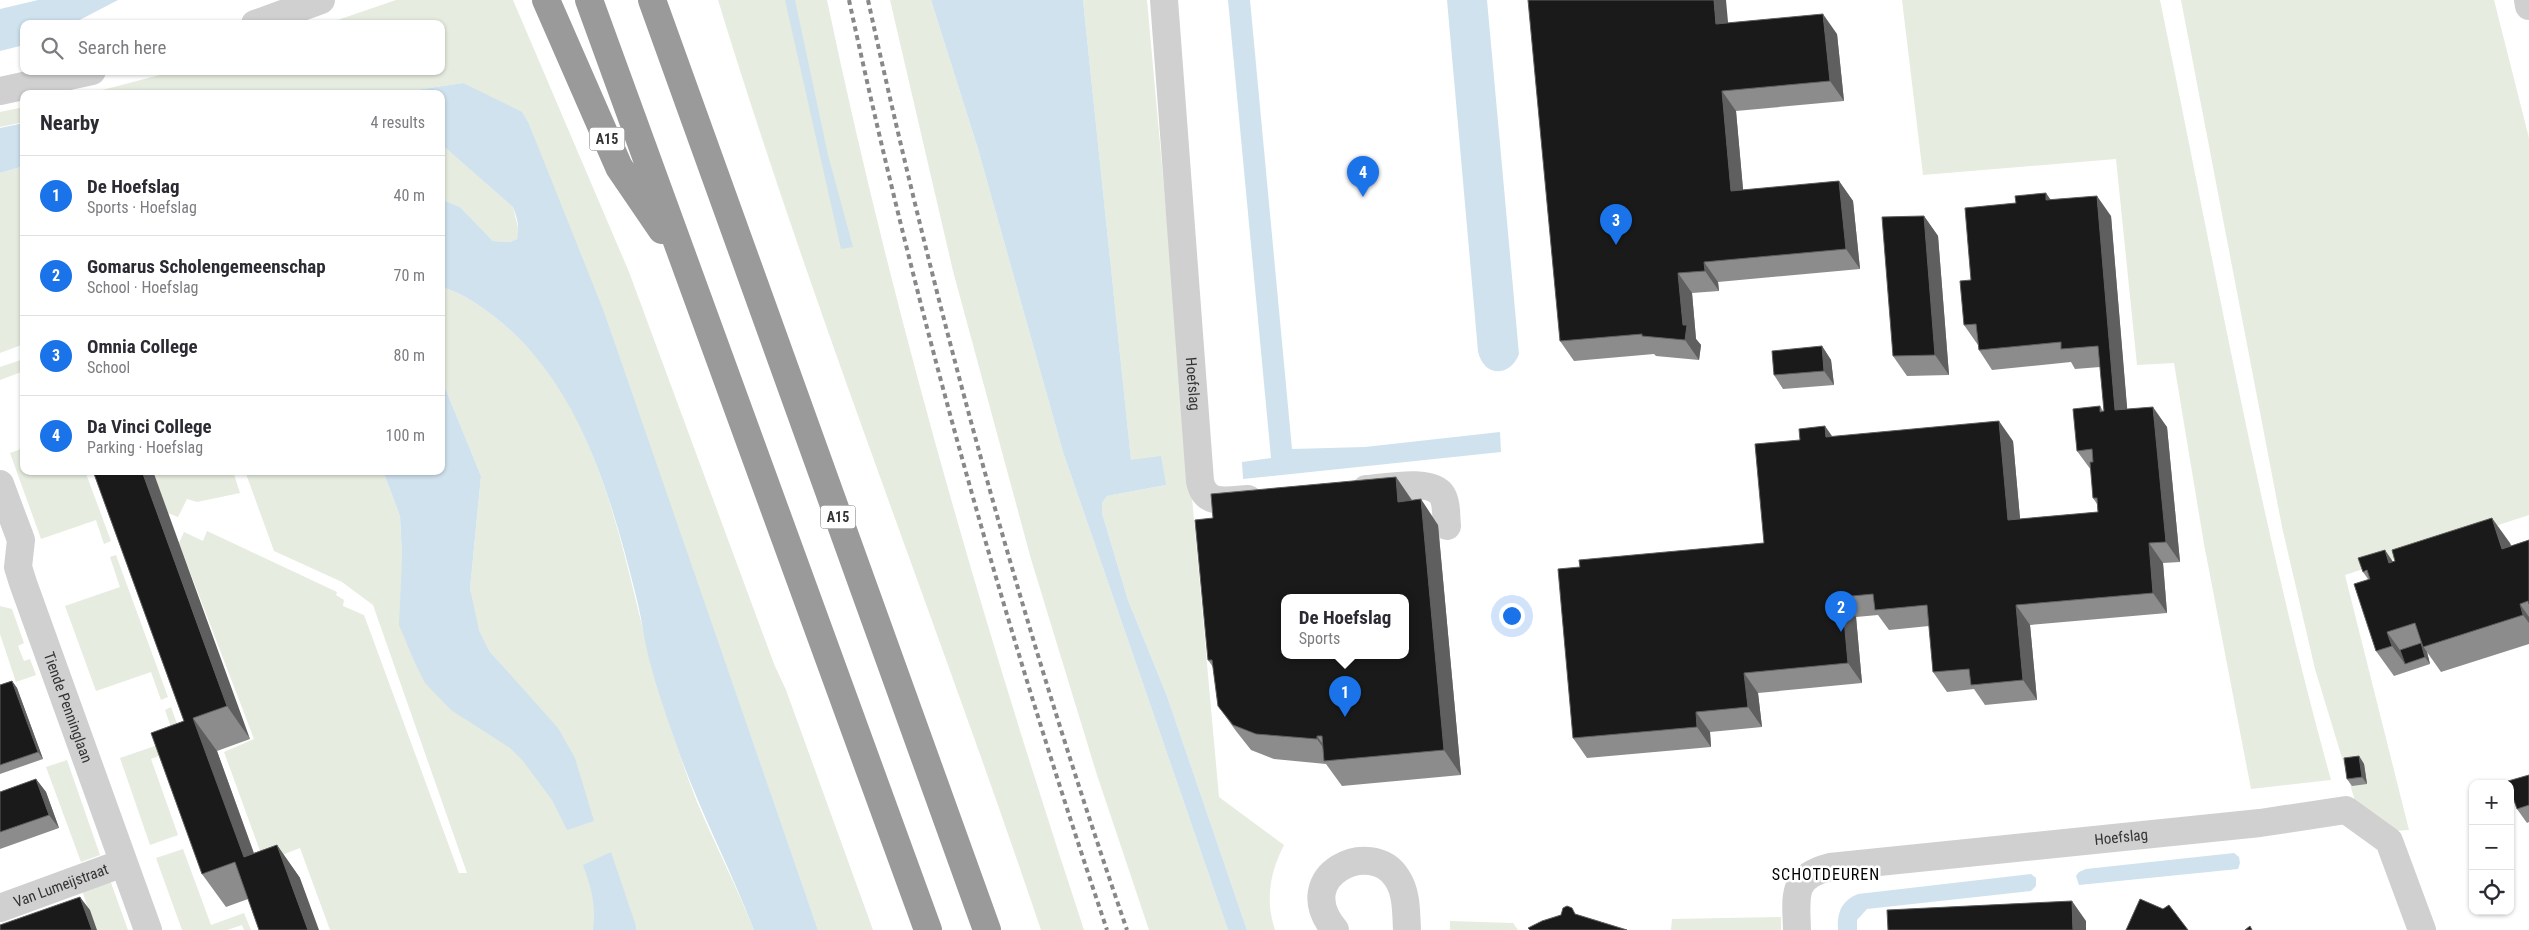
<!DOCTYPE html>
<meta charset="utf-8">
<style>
:root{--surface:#fff;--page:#f2f2f3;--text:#2b2b33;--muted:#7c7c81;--line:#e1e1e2;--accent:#1a73e8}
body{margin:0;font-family:"Roboto Condensed",sans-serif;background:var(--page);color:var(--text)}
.controls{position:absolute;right:15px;bottom:15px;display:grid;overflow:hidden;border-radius:10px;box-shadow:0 1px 4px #0004}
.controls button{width:45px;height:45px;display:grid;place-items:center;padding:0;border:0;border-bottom:1px solid var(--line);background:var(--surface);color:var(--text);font:25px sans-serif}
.you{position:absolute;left:1511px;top:615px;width:18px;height:18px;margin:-12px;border:4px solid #fff;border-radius:50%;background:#1a73e8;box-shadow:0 0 0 8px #1a73e833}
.badge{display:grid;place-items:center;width:32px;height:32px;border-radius:50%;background:var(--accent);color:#fff;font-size:16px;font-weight:700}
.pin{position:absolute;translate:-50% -41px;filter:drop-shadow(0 1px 2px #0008)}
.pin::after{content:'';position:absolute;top:26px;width:18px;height:15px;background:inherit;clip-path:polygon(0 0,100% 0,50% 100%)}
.popup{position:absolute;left:1281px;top:594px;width:128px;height:65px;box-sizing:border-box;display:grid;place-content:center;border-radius:10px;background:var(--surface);filter:drop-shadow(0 1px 4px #0005);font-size:16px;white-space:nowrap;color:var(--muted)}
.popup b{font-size:19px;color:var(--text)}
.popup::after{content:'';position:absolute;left:50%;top:100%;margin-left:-10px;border:10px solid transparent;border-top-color:var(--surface)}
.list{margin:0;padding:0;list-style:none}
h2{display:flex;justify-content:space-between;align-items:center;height:65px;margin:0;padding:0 20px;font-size:21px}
h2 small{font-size:16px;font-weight:400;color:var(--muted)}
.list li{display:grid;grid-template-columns:32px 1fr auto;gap:15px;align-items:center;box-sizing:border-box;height:80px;padding:0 20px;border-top:1px solid var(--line)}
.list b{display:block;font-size:19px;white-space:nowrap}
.list p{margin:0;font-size:16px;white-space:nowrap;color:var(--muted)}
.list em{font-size:16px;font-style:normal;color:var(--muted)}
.icon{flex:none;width:28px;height:28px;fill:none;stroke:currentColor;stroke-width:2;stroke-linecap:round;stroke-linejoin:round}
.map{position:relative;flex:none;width:2529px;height:930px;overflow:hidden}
.search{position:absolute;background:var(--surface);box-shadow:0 1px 4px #0004;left:20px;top:20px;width:425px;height:55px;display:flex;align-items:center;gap:12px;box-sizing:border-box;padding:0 18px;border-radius:10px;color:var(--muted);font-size:19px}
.panel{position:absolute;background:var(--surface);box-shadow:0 1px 4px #0004;left:20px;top:90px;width:425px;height:385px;border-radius:10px}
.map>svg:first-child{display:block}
.green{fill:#e6ecdf}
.water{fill:#cfe2ee}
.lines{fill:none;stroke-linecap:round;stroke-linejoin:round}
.minor{stroke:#d0d0d0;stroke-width:28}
.highway{stroke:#9a9a9a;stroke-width:28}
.rail{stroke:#888;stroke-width:4;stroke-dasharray:5 4;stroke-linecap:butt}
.wall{fill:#8c8c8c}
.shaded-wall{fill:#5f5f5f}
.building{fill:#1a1a1a;stroke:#5f5f5f;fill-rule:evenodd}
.labels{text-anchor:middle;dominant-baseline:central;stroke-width:5;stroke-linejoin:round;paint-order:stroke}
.shield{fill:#fff;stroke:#707070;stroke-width:1}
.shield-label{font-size:14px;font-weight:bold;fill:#333}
.street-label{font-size:15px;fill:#333;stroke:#fff}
.neighbourhood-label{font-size:16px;letter-spacing:1px;fill:#000;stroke:#fff}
</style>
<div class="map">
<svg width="2529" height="930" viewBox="0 0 2529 930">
<rect width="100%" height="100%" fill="#fff"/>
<!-- green -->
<path class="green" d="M396 0H513L629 272 774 664 786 690 873 930H818L658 470 529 124 463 83 389 94H87L175 71H441V24H326Z
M718 0H827C893 315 983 624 1084 930H1041C936 619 814 314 718 0Z
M890 0H931L978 149 1063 452 1228 930H1149L1097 775 1031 559 953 271Z
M1083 0H1147L1219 797 1284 845C1270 872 1265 900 1275 930H1247L1167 696 1128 600 1102 513V503L1107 496 1166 485 1131 461Z
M1902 0H2160C2214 261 2260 524 2331 780L2251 789 2204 544 2174 363 2137 365 2116 159 1923 175Z
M2181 0H2494L2529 138V515L2345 575 2409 830 2394 831 2356 804 2315 669 2282 527Z
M24 107V122L0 127V112Z
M441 144 513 207 519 232 517 239 510 242 493 241 460 207 441 199Z
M24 166V344L0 353V173Z
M441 287C463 293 479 305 496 318 613 410 623 579 665 710 675 741 685 772 697 802 715 845 737 887 754 930H330L300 848 264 862 224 752 254 739 179 543 184 532 203 541 207 531 337 592 336 595 344 600 343 606 364 615 459 873H467L373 605 342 582 274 551 245 471H383L400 516 402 558 504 668 490 652 479 630 473 612 470 589 481 476 441 378Z
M24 359V371L0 380V367Z
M24 448V471H85L111 541 104 544 96 520 41 539 10 453Z
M153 471H233L240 493 197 502 187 499 178 517 168 513Z
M116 555 168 697 161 700 151 672 96 691 65 606 120 587 110 557Z
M0 606 12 609 24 643 18 646 24 661 30 659 36 675 16 682 0 634Z
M171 707 185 746 151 759 178 835 150 845 120 758 175 739 165 710Z
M67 760 100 855 81 862 46 767Z
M183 849 211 925 244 913 251 930H244L242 925 227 930H182L156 858Z
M110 880 128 930H95L82 890Z
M1781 917V930H1671L1672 919Z
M1450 921 1513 923 1518 930H1450Z"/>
<!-- water -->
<path class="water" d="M38 0H118L72 24H24V45L0 51V9Z
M785 0H795L828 155 853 247 841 249Z
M931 0H1083L1131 460 1161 456 1166 485 1107 496 1102 503V513L1128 600 1167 696 1247 930H1228L1063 452 978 149Z
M1228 0H1250L1292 449 1365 447 1500 432 1501 452 1243 479 1242 462 1271 458Z
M1447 0H1487L1519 354C1510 378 1483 377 1478 351Z
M463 83 522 112 529 124 604 312 818 930H754C729 865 696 804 674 738 665 712 656 686 649 659 644 640 642 620 637 600 612 500 581 385 496 318 479 305 463 293 441 287V199L460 207 493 241 510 242 517 239C520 228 517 217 513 207L441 144V94H389Z
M24 123V166L0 173V128Z
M441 378 481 476 470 589 479 630 490 652 558 728 575 758 594 821 567 830 552 800 523 761 510 748 451 710 425 683 415 663 399 625 402 558 400 516 383 471H441Z
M611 852 636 926V930H593C596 904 592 890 583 865Z
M2234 853 2239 857 2240 863 2238 869 2079 885 2076 876 2079 872 2086 869Z
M2031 874 2036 878V886L2031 891 1867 909 1857 920V930H1838C1837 913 1841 901 1858 894Z"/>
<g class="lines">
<!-- minor -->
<g class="minor">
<path id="s1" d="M1164 0 1200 481C1205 507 1228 500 1248 499"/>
<path d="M2528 0 2529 6"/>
<path d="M255 24 321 0"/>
<path d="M0 91 92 71"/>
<path id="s2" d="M0 484 21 540 18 567 23 583 148 930"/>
<path d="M1366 489C1384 488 1431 478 1442 495 1447 503 1446 517 1447 526"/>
<path id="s3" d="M0 908 123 863"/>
<path d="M1335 930C1289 875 1372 837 1397 878 1407 893 1406 912 1407 930"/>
<path id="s4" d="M1797 930C1796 895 1791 877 1830 867L2260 823 2346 810 2389 841 2422 930"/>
</g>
<!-- highway -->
<path class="highway" d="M546 0 619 167 662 230
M589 0 928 930
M652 0 987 930"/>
<!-- rail -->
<path class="rail" d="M849 0C917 315 1004 624 1107 930
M868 0C937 315 1022 626 1127 930"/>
</g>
<!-- wall -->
<path class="wall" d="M1728 23 1837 34 1844 101 1736 111 1743 190 1839 181 1853 201 1860 269 1718 282 1719 291 1692 293 1696 339 1701 345 1699 360 1656 356 1654 354 1574 361 1560 341Z
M2050 200 2111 216 2127 409 2167 427 2180 562 2163 563 2167 613 2030 625 2037 700 1985 705 1974 689 1947 692 1933 672 1929 626 1889 630 1878 615 1856 617 1862 683 1758 693 1762 727 1710 732 1711 747 1587 758 1573 738 1580 567 1764 543 1832 437 2013 441 2020 519 2098 512 2097 504 2093 498 2091 470 2077 451 2100 406 2103 411H2104L2100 367 2075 369 2071 362 1992 370 1979 350 1978 345 1964 325 1971 280Z
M1924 216 1938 236 1949 375 1907 376 1893 356Z
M1822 346 1831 360 1834 385 1783 389 1774 375Z
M93 471 250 739 217 751 254 853 277 845 300 878 248 899 226 907 202 874 184 721Z
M1396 477 1412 500 1438 525 1461 775 1342 786 1326 764 1274 759 1251 750 1236 731 1218 706 1213 667 1208 660 1213 518Z
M2529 540V644L2441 672 2427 652 2430 664 2394 676 2376 651 2368 579 2363 572 2393 562 2510 543 2511 546Z
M12 681 17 688 43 759 0 774V685Z
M2359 756 2364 764 2367 784 2352 786 2347 779Z
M2529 775V822L2527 823 2517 809Z
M36 779 46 792 59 828 0 849V792Z"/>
<!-- shaded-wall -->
<path class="shaded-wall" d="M1714 0H1726L1730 44 1716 24Z
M1823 14 1837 34 1844 101 1830 81Z
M1722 91 1736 111 1745 211 1731 191Z
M1839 181 1853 201 1860 269 1846 249Z
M2046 193 2060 213 2046 200Z
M2097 196 2111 216 2129 430 2115 410Z
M1924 216 1938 236 1949 375 1935 355Z
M1704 262 1718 282 1719 291 1705 271Z
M1678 273 1692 293 1696 339 1701 345 1699 360 1685 340 1683 325Z
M1822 346 1831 360 1834 385 1824 371Z
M2153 407 2167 427 2180 562 2166 542Z
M1999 421 2013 441 2022 540 2008 520Z
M1825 426 1839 446 1826 437Z
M142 471H153L250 739 227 706Z
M1396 477 1413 502H1398Z
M1421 499 1438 525 1461 775 1444 750Z
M2492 518 2510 543 2520 574 2502 549Z
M2149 543 2163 563 2167 613 2153 593Z
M2385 550 2402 575 2389 563Z
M1842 597 1856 617 1862 683 1848 663Z
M2520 604 2529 617V623L2523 615Z
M2016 605 2030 625 2037 700 2023 680Z
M2387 632 2405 657V664L2392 646Z
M2421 643 2427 652 2430 664 2425 657Z
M1744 673 1758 693 1762 727 1748 707Z
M12 681 17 688 43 759 38 752Z
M1696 712 1710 732 1711 747 1697 727Z
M193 718 217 751 267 890 244 857Z
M1317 736 1334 760H1332L1317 739Z
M2359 756 2364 764 2367 784 2362 777Z
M36 779 46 792 59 828 49 815Z
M277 845 300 878 319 930H308Z
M80 897 90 910 97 930H92Z
M2072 901 2086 921V930H2073Z"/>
<!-- building -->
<path class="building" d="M1528 0H1714L1716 24 1823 14 1830 81 1722 91 1731 191 1839 181 1846 249 1704 262 1705 271 1678 273 1683 325H1687L1685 340 1642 336V334L1560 341Z
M2046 193V200L2097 196 2115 410 2153 407 2166 542 2149 543 2153 593 2016 605 2023 680 1971 685 1969 669 1933 672 1927 605 1875 610 1873 594 1842 597 1848 663 1744 673 1748 707 1696 712 1697 727 1573 738 1558 569 1580 567 1579 560 1764 543 1755 444 1800 440 1799 429 1825 426 1826 437 1999 421 2008 520 2098 512 2097 498H2093L2090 462H2093L2092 449 2077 451 2073 409 2100 406V412L2104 411 2098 346 2061 349V342L1979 350 1976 324 1964 325 1960 281 1971 280 1965 208 2016 203 2015 196Z
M1924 216 1935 355 1893 356 1882 217Z
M1822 346 1824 371 1774 375 1772 351Z
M93 471H142L227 706 193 718 244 857 277 845 308 930H259L235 862 202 874 151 733 184 721Z
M1396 477 1398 502 1421 499 1444 750 1324 761 1322 736H1317V739L1256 734 1233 725 1218 706 1212 660H1208L1195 520 1213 518 1211 494ZM1285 598H1405V656H1285Z
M2492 518 2502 549 2529 540V604L2528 601 2520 604 2523 615 2423 647 2415 623 2387 632 2392 646 2376 651 2354 584 2370 579 2367 570 2363 572 2358 558 2385 550 2389 563 2395 561 2392 550Z
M2421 643 2425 657 2405 664 2400 650Z
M12 681 38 752 0 765V685Z
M2359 756 2362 777 2347 779 2344 758Z
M2529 775V805L2517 809 2510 789V784H2508V781Z
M36 779 49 815 0 832V792Z
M80 897 92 930H0V925Z
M2140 899 2163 909 2169 905 2188 930H2126Z
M2072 901 2073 930H1888L1887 910Z
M1567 906 1572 908 1575 914 1627 930H1530L1528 928 1542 921 1561 915 1563 908Z
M2250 926 2252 930H2245Z"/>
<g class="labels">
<!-- shield labels -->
<g class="shield">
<rect x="589.5" y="127.5" width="35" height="23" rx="4"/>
<rect x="820.5" y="505.5" width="35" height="23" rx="4"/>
</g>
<g class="shield-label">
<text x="607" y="139">A15</text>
<text x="838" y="517">A15</text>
</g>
<!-- street labels -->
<g class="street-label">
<text stroke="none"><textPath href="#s1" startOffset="385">Hoefslag</textPath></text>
<text stroke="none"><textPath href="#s2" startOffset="236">Tiende Penninglaan</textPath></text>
<text stroke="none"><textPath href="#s4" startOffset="374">Hoefslag</textPath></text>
<text stroke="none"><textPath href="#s3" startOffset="65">Van Lumeijstraat</textPath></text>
</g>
<!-- neighbourhood labels -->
<g class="neighbourhood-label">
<text x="1826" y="874">SCHOTDEUREN</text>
</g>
</g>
</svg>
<div class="controls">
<button>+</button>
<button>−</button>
<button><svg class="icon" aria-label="locate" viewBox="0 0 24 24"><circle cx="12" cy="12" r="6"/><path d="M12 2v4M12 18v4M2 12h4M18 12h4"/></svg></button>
</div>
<div class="you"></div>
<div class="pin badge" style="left:1345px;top:717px">1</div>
<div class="popup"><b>De Hoefslag</b>Sports</div>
<div class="pin badge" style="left:1841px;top:632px">2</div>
<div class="pin badge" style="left:1616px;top:245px">3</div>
<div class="pin badge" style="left:1363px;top:197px">4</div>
<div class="search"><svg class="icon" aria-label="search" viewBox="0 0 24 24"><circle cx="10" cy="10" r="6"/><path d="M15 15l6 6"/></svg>Search here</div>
<section class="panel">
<h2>Nearby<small>4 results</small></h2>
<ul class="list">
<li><span class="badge">1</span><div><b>De Hoefslag</b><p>Sports · Hoefslag</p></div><em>40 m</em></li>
<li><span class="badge">2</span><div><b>Gomarus Scholengemeenschap</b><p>School · Hoefslag</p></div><em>70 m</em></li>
<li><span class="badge">3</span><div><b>Omnia College</b><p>School</p></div><em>80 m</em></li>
<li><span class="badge">4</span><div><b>Da Vinci College</b><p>Parking · Hoefslag</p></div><em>100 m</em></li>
</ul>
</section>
</div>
